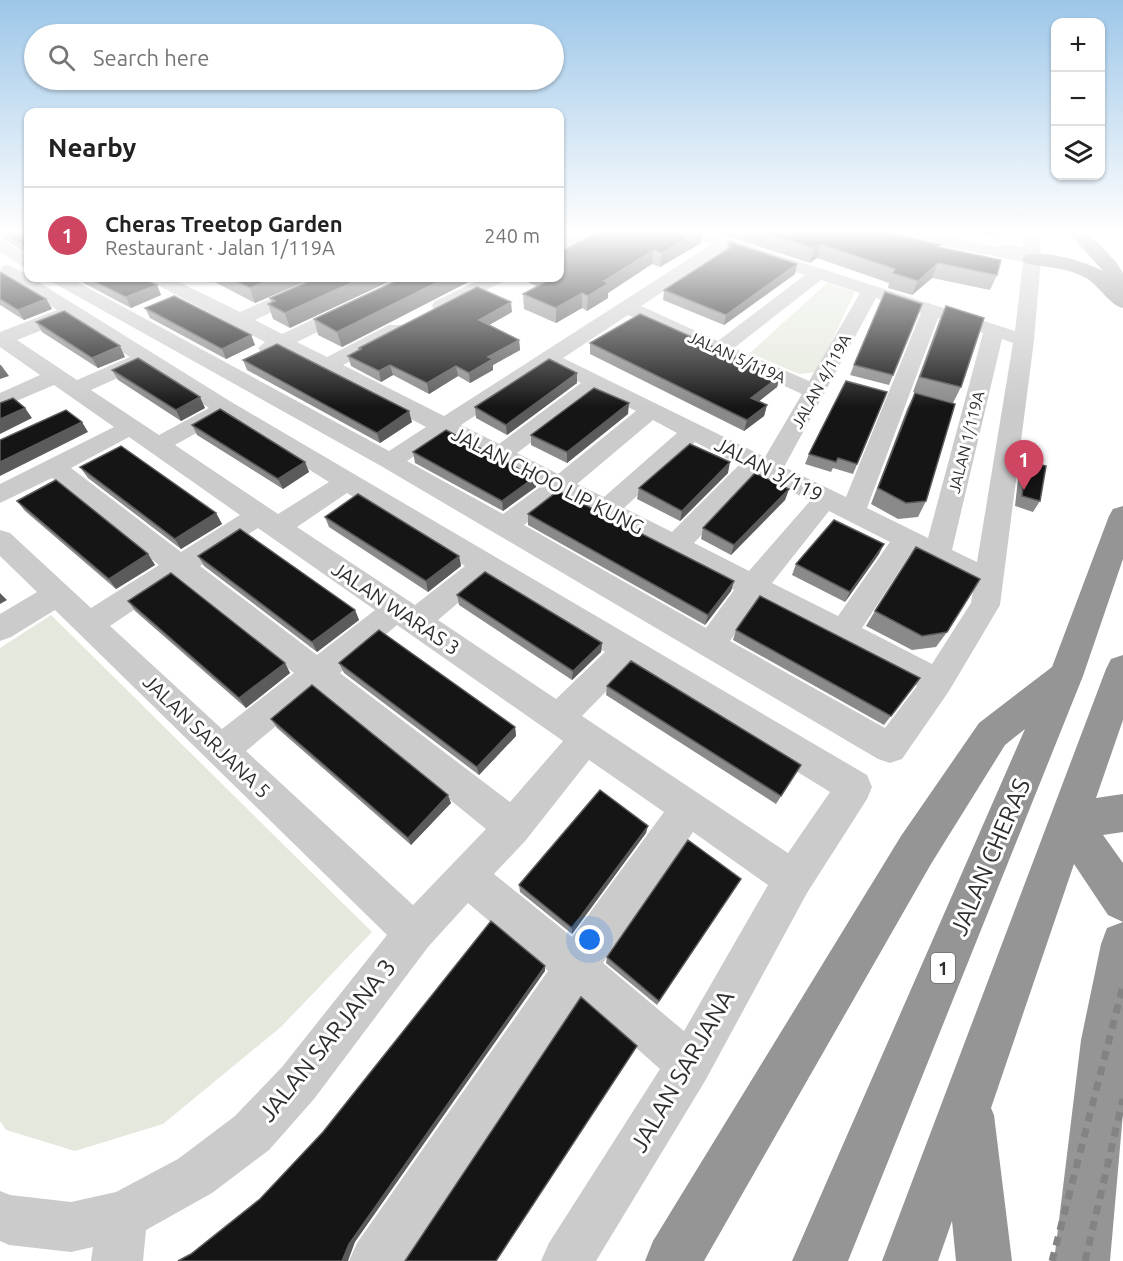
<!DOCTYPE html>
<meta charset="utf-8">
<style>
:root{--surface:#fff;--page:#f2f2f2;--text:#222;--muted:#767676;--line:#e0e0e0;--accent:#ce4661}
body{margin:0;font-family:Ubuntu,sans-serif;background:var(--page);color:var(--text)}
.controls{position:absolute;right:18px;top:18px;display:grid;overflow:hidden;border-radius:12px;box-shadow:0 2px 4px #0004}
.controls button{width:54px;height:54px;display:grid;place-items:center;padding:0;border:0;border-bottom:2px solid var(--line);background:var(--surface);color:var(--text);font:30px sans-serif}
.you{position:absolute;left:590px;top:940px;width:21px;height:21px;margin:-15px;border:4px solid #fff;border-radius:50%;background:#1a73e8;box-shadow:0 0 0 9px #1a73e833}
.badge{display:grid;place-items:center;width:39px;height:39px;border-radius:50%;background:var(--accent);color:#fff;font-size:20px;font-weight:700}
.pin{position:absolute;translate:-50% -50px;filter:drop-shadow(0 2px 3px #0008)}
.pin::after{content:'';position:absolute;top:32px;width:21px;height:18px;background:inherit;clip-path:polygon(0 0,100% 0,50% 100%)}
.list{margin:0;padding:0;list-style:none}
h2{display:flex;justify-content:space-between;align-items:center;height:78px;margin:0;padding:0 24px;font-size:26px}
h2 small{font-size:20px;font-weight:400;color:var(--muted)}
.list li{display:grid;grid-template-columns:39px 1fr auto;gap:18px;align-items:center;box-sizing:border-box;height:96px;padding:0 24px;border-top:2px solid var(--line)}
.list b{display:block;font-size:22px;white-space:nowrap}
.list p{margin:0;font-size:20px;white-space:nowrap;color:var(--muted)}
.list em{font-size:20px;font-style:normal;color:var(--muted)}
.icon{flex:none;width:33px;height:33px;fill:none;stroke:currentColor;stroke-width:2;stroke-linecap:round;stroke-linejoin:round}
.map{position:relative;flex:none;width:1123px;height:1261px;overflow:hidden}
.search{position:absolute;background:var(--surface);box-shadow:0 2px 4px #0004;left:24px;top:24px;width:540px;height:66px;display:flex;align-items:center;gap:15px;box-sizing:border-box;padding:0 21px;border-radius:33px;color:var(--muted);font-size:22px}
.panel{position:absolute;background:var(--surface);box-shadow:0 2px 4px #0004;left:24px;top:108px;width:540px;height:174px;border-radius:12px}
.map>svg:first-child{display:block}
.green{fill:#e5e9dd}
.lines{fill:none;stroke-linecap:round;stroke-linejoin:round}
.minor{fill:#cbcbcb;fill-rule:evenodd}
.highway{fill:#959595;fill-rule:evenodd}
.rail{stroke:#838383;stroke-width:7;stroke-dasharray:9 7;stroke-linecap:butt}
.wall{fill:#8a8a8a}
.shaded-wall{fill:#5b5b5b}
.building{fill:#151515;stroke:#5b5b5b;stroke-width:1.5}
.labels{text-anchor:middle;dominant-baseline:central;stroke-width:6;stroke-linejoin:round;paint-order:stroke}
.far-street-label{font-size:16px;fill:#2e2e2e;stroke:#fff}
.shield{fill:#fff;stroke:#6d6d6d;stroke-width:1.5}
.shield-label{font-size:18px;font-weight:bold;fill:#2e2e2e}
.street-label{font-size:20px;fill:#2e2e2e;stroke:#fff}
.near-street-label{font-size:24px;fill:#2e2e2e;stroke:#fff}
</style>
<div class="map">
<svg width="1123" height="1261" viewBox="0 0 1123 1261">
<rect width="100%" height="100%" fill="#fff"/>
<!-- green -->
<path class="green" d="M827 283 855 292 817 372 799 374 750 353Z
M51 615 372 932 281 1027 163 1124 75 1151 6 1130 0 1121V648Z"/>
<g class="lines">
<!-- minor -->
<path class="minor" d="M574 231H594L566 249 560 250V239Z
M680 231H704L1015 331 1023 262 895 236 887 231H918L999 247 1006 244 1023 247V231H1039L1041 253 1039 256 1041 259 1034 340 1000 605 949 691 902 759 890 763 878 759 381 466 52 282 49 278H70L389 451 426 427 280 350 268 354 261 352 258 348 265 342 152 282 149 278H171L240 312 317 278H340L337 282 255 320 282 334 401 278H423L420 282 297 342 327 357 389 325H403L406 329 403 333 343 365 444 416 712 244 682 234ZM728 249 805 275 718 341 641 306ZM821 280 860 293 809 381 734 348ZM876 298 921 313 846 497 784 467ZM628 315 802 394 765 457 563 358ZM938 318 983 333 928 538 867 508ZM1002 339 1013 343 977 562 952 550ZM549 367 581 383 499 444 461 425ZM598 392 636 411 558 474 517 453ZM653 420 677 433 604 497 577 484ZM444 436 540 487 503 514 407 461ZM695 442 739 465 672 532 624 508ZM758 474 810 501 749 571 694 543ZM560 498 734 590 706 628 524 525ZM829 511 890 542 838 616 772 583ZM911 553 974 585 971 603 932 664 862 628ZM757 602 917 686 885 728 730 641Z
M0 240 28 255V267L22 266 0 252Z
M9 265 28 275V278H32L233 403 867 775 872 787 867 799 807 893 705 1081 596 1261H541L549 1243 660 1069 580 998 405 1261H349L357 1243 548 971 468 903 428 947 314 1099 269 1150 212 1193 146 1230 143 1261H91L93 1247 71 1252 9 1245 0 1241V1191L10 1195 71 1202 116 1192 178 1159 235 1116 282 1067 387 935 55 610 11 637 0 641V614L37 592 0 556V530L10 533 91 608 159 565 52 478 0 503V484L114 427 54 385 0 408V393L40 375 0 347V332L57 310 3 274 0 270 3 266ZM70 319 130 357 77 380 17 340ZM144 366 209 408 159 435 91 390ZM225 417 329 482 278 514 175 445ZM129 437 240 515 181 552 71 468ZM347 493 465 566 415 605 297 527ZM258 528 375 610 317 655 200 566ZM486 579 605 652 556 699 438 620ZM178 580 294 673 222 729 110 626ZM397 625 563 741 510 802 340 673ZM629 668 830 792 788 853 582 716ZM317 692 486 829 413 905 246 751ZM589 760 664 812 572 937 494 874 526 840ZM693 832 768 885 684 1031 603 963Z
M483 278H505L502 282 448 310H434L432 306 434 302Z"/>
<!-- highway -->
<path class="highway" d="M1067 231H1086L1116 262 1123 273V308C1109 305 1100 286 1086 278 1067 267 1046 268 1025 263L1022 259 1025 255C1046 250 1084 261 1103 271Z
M1123 506V559L1083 676 848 1261H792L1025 729 1005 745 931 864 704 1261H645L653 1241 901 836 979 723 1052 667 1109 516 1113 509Z
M1123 655V720L1096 798 1123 794V832L1103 835 1123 863V922L1108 915 1074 864 991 1108 994 1115 1012 1261H956L952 1221 938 1261H882L1106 669 1111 659Z
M1123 922V1113L1110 1261H1054L1081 1040 1101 944 1107 928Z"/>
<!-- rail -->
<path class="rail" d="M1052 1261 1123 986
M1085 1261 1123 1099"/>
</g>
<!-- wall -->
<path class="wall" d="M0 231H28V254L0 237Z
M599 231H703L701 243 660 267 652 264 608 293V298L587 311 582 308 556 323 524 309 523 294 537 286 529 283V278H560Z
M711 231H896L895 234 940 245 939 247 997 275 990 290 932 278 912 295 888 288 889 283 817 258 810 263Z
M966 231H998L995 237Z
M728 243 797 264 795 274 724 325 663 300 664 290 727 249Z
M0 272 46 299 52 309 24 320 0 305Z
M74 278H142L157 285 161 295 131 308Z
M207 278H313L255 303Z
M316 278 290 328 273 319 268 304 271 303 270 298Z
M402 278H472V280L342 347 318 335 314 319Z
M922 304 889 385 850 375 854 365Z
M946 306 961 387 953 403 913 392 939 321Z
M145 308 251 335 255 345 226 359 150 318Z
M512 312 489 325 519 340 520 350 493 365V370L470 383 458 376 429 394 393 375 381 382 351 366 348 356 360 350 359 348Z
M36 322 125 357 98 368 42 332Z
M590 343 780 376 777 387 758 402 767 405 764 416 744 431 590 354Z
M243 360 412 422 380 443 247 370Z
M112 370 205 408 181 421 118 380Z
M577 373V383L507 435 476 418 475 407Z
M887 392 853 474 833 468 831 472 805 464 809 454Z
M915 393 926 501 918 517 898 519 871 504 907 409Z
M628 414 567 463 531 445V435Z
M192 425 305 462 309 472 283 489 197 435Z
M413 452 535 477 536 487 503 511 415 463Z
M1026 461 1040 501 1033 512 1015 506 1019 471Z
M80 467 216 513 222 524 181 549 88 478Z
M728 473 680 521 637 499 639 488Z
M789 489 785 500 731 555 701 539 703 528Z
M17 501 148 554 155 565 116 589 25 511Z
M528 514 734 581 731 591 705 625 528 525Z
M325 517 459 556 461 566 428 592 329 527Z
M879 554 845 602 792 575 796 564Z
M198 556 355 610 359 620 317 652 204 566Z
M457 595 602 643 601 652 572 680 459 605Z
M128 601 285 663 290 673 246 708 135 611Z
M875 611 947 632 936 647 912 650 866 626Z
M736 630 920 678 884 725 733 640Z
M339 663 515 727 516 736 479 775 344 673Z
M607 686 801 765 776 804 606 695Z
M271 719 451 803 411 845 277 728Z
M646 833 572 934 520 892 519 885Z
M741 879 657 1005 606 963 607 957Z"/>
<!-- shaded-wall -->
<path class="shaded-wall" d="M699 231H703L701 243 660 267 662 253Z
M821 244 817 258 810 263 814 248Z
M654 250 652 264 608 293V298L587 311 588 296 604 281Z
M938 263 932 278 912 295 918 281Z
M797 264 795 274 724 325 726 315Z
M274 278H313L255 303 250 288Z
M362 278H397L290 328 285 313Z
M446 278H472V280L342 347 337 332Z
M157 285 161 295 131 308 126 297Z
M582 293V308L556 323V308Z
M46 299 52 309 24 320 18 310Z
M511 302 512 312 480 330 479 320Z
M251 335 255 345 226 359 222 349Z
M519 340 520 350 493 365V370L470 383 469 373 488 357Z
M120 346 125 357 98 368 92 358Z
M0 365H1L9 376 0 379Z
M390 365 393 375 381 382 379 371Z
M456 366 458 376 429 394 427 383Z
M577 373V383L507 435 506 425Z
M780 376 777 387 749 409 751 398Z
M200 397 205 408 181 421 176 410Z
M629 403 628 414 567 463V452Z
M767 405 764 416 744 431 747 420Z
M25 408 32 418 0 434V419Z
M409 411 412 422 380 443 377 433Z
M82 422 88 432 0 476V462Z
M305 462 309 472 283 489 278 479Z
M730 462 728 473 680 521 682 511Z
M535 477 536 487 503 511 502 501Z
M789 489 785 500 731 555 734 545Z
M216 513 222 524 181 549 175 539Z
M884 544 879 554 845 602 850 592Z
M148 554 155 565 116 589 109 579Z
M459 556 461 566 428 592 426 581Z
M734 581 731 591 705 625 708 615Z
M0 593 7 600 0 604Z
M355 610 359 620 317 652 312 642Z
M602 643 601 652 572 680 573 671Z
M285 663 290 673 246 708 239 698Z
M515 727 516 736 479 775 477 767Z
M448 795 451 803 411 845 408 838Z
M648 826 646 833 572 934V928Z
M545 966V971L355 1242 348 1261H342L349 1244Z"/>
<!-- building -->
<path class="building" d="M0 231H28V248Z
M599 231H699L662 253 654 250 604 281 609 283 588 296 582 293 556 308 523 294 553 278H560V252Z
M758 231H895L893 234 940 245 938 247 1001 260 997 275 938 263 918 281 893 273 895 269 821 244 814 248Z
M730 242 797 264 726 315 664 290 731 247 728 243Z
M0 272 46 299 18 310 0 299Z
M87 278H142L157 285 126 297Z
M229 278H274L250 288Z
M316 278H362L285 313 268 304 275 301 270 298Z
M402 278H446L337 332 314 319Z
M477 287 511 302 479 320 519 340 488 357 493 359 469 373 456 366 427 383 390 365 379 371 348 356 361 349 359 348Z
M885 292 922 304 893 375 854 365Z
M174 296 251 335 222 349 145 308Z
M946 306 984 318 961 387 920 377Z
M64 311 120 346 92 358 36 322Z
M640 314 780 376 751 398 767 405 747 420 590 343Z
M277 344 409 411 377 433 243 360Z
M138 358 200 397 176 410 112 370Z
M549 359 577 373 506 425 475 407Z
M846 381 887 392 857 464 838 458 836 462 809 454Z
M594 388 629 403 567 452 531 435Z
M915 393 955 404 926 501 906 503 878 488Z
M13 398 25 408 0 419V403Z
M220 409 305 462 278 479 192 425Z
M66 410 82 422 0 462V440Z
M446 430 535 477 502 501 413 452Z
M690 444 730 462 682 511 639 488Z
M121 446 216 513 175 539 80 467Z
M1026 461 1046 466 1040 501 1022 496Z
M755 473 789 489 734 545 703 528Z
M56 480 148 554 109 579 17 501Z
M558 491 734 581 708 615 528 514Z
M358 494 459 556 426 581 325 517Z
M834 520 884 544 850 592 796 564Z
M240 529 355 610 312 642 198 556Z
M916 547 980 579 947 632 922 636 875 611Z
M485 572 602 643 573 671 457 595Z
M171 573 285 663 239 698 128 601Z
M760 596 920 678 891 716 736 630Z
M379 630 515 727 477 767 339 663Z
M631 661 801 765 781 796 607 686Z
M312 685 448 795 408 838 271 719Z
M600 790 648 826 572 928 519 885Z
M688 840 741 879 659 1001 607 957Z
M491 921 545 966 349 1244 342 1261H178L191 1254 260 1199 323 1132Z
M581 997 637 1046 496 1261H405Z"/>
<!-- sky -->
<linearGradient id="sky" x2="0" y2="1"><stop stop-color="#9dc6e8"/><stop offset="0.57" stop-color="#fff"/><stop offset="1" stop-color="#fff" stop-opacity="0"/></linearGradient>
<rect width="1123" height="407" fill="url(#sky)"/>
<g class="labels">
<!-- far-street labels -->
<g class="far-street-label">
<text transform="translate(737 357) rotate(24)">JALAN 5/119A</text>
<text transform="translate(821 381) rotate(-61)">JALAN 4/119A</text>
<text transform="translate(966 442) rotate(-76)">JALAN 1/119A</text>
</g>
<!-- shield labels -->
<rect class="shield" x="931" y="953" width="24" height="30" rx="4.5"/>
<g class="shield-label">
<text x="943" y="968">1</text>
</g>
<!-- street labels -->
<g class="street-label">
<text transform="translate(769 469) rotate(27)">JALAN 3/119</text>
<text transform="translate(548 480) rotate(27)">JALAN CHOO LIP KUNG</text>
<text transform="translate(396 608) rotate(34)">JALAN WARAS 3</text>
<text transform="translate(207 736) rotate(44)">JALAN SARJANA 5</text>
</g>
<!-- near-street labels -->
<g class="near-street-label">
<text transform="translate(990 857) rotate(-67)">JALAN CHERAS</text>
<text transform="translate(327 1040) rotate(-51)">JALAN SARJANA 3</text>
<text transform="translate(682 1071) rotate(-60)">JALAN SARJANA</text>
</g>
</g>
</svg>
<div class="controls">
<button>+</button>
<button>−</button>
<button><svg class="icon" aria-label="layers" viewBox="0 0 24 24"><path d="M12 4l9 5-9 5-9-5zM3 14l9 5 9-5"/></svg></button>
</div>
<div class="you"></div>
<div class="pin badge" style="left:1024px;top:490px">1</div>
<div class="search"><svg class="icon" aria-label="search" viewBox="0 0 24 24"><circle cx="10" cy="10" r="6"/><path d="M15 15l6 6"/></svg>Search here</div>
<section class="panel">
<h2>Nearby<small></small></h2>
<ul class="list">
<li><span class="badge">1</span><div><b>Cheras Treetop Garden</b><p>Restaurant · Jalan 1/119A</p></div><em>240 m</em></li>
</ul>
</section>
</div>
